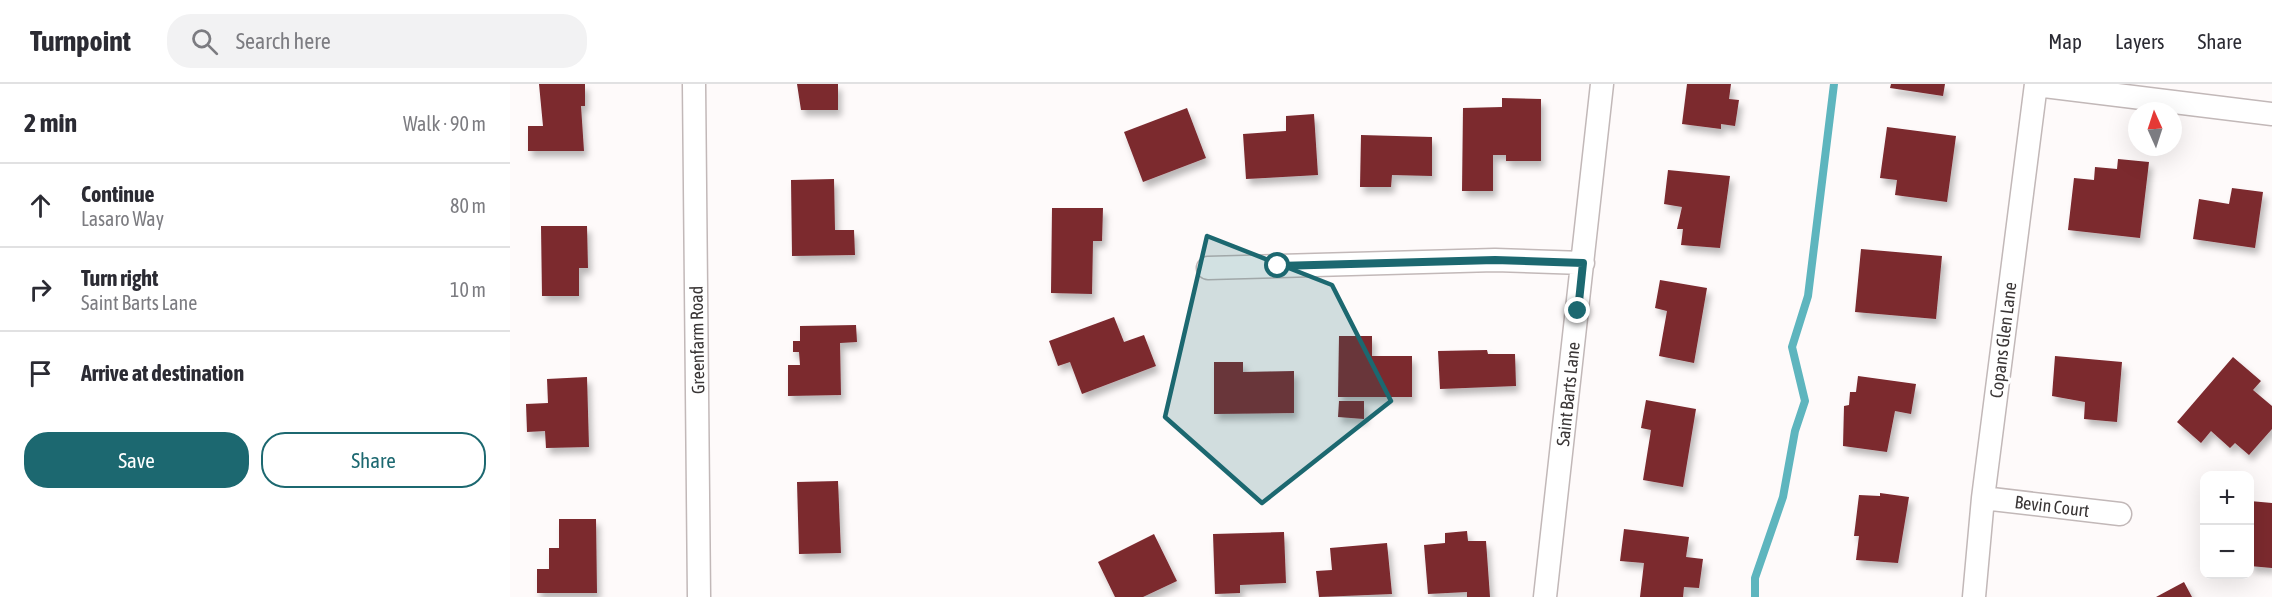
<!DOCTYPE html>
<meta charset="utf-8">
<style>
:root{--surface:#fff;--page:#f2f2f3;--text:#2b2b33;--muted:#7c7c81;--line:#e1e1e2;--accent:#1c6870}
body{margin:0;font-family:"Asap Condensed",sans-serif;background:var(--page);color:var(--text)}
.controls{position:absolute;right:18px;bottom:18px;display:grid;overflow:hidden;border-radius:12px;box-shadow:0 6px 24px #0002}
.controls button{width:54px;height:54px;display:grid;place-items:center;padding:0;border:0;border-bottom:2px solid var(--line);background:var(--surface);color:var(--text);font:30px sans-serif}
.compass{position:absolute;left:1618px;top:18px;width:54px;height:54px;border-radius:50%;background:var(--surface);box-shadow:0 6px 24px #0002;rotate:357deg}
.stop{position:absolute;width:18px;height:18px;margin:-14px;border:4px solid #1c6870;border-radius:50%;background:#fff}
.stop.end{background:#1c6870;border-color:#fff;box-shadow:0 2px 6px #0008}
.list{margin:0;padding:0;list-style:none}
h2{display:flex;justify-content:space-between;align-items:center;height:78px;margin:0;padding:0 24px;font-size:26px}
h2 small{font-size:20px;font-weight:400;color:var(--muted)}
.list li{display:grid;grid-template-columns:39px 1fr auto;gap:18px;align-items:center;box-sizing:border-box;height:84px;padding:0 24px;border-top:2px solid var(--line)}
.list b{display:block;font-size:22px;white-space:nowrap}
.list p{margin:0;font-size:20px;white-space:nowrap;color:var(--muted)}
.list em{font-size:20px;font-style:normal;color:var(--muted)}
.actions{display:flex;gap:12px;padding:18px 24px}
.actions a{flex:1;padding:14px 0;border:2px solid var(--accent);border-radius:24px;text-align:center;font-size:21px;color:var(--accent)}
.actions .main{background:var(--accent);color:#fff}
.icon{flex:none;width:33px;height:33px;fill:none;stroke:currentColor;stroke-width:2;stroke-linecap:round;stroke-linejoin:round}
.map{position:relative;flex:none;width:1762px;height:513px;overflow:hidden}
header{display:flex;align-items:center;gap:36px;box-sizing:border-box;height:84px;padding:0 30px;background:var(--surface);border-bottom:2px solid var(--line)}
header strong{font-size:28px}
nav{display:flex;gap:33px;margin-inline-start:auto;font-size:21px}
.search{width:420px;height:54px;background:var(--page);display:flex;align-items:center;gap:15px;box-sizing:border-box;padding:0 21px;border-radius:24px;color:var(--muted);font-size:22px}
main{display:flex}
aside{flex:1;background:var(--surface)}
.map>svg:first-child{display:block}
.lines{fill:none;stroke-linecap:round;stroke-linejoin:round}
.stream{stroke:#5eb5be;stroke-width:8}
.building{fill:#7b292f;filter:url(#shadow)}
.minor-casing{stroke:#c2b8b8;stroke-width:25}
.minor{stroke:#fff;stroke-width:22}
.route{stroke:#1c6870;stroke-width:8}
.marked{fill:#1c6870;fill-opacity:0.2;stroke:#1c6870;stroke-width:4.5;stroke-linejoin:round}
.labels{text-anchor:middle;dominant-baseline:central;stroke-width:6;stroke-linejoin:round;paint-order:stroke}
.street-label{font-size:18px;fill:#3a3636;stroke:#fff}
</style>
<header>
<strong>Turnpoint</strong>
<div class="search"><svg class="icon" aria-label="search" viewBox="0 0 24 24"><circle cx="10" cy="10" r="6"/><path d="M15 15l6 6"/></svg>Search here</div>
<nav><a>Map</a><a>Layers</a><a>Share</a></nav>
</header>
<main>
<aside>
<h2>2 min<small>Walk · 90 m</small></h2>
<ul class="list">
<li><svg class="icon" aria-label="ahead" viewBox="0 0 24 24"><path d="M12 20V5M6 11l6-6 6 6"/></svg><div><b>Continue</b><p>Lasaro Way</p></div><em>80 m</em></li>
<li><svg class="icon" aria-label="right" viewBox="0 0 24 24"><path d="M7 20v-9h11M14 6l5 5-5 5"/></svg><div><b>Turn right</b><p>Saint Barts Lane</p></div><em>10 m</em></li>
<li><svg class="icon" aria-label="arrive" viewBox="0 0 24 24"><path d="M6 21V4h12l-3 4 3 4H6"/></svg><div><b>Arrive at destination</b></div></li>
</ul>
<div class="actions"><a class="main">Save</a><a>Share</a></div>
</aside>
<div class="map">
<svg width="1762" height="513" viewBox="0 0 1762 513">
<defs>
<filter id="shadow"><feDropShadow dx="3.5" dy="6" stdDeviation="3" flood-color="#0004"/></filter>
</defs>
<rect width="100%" height="100%" fill="#fefafa"/>
<g class="lines">
<!-- stream -->
<path class="stream" d="M1245 513V494L1273 413 1285 347 1295 317 1282 263 1298 212 1324 0"/>
</g>
<!-- building -->
<path class="building" d="M29 0H75V22H71L74 67H18V42H33Z
M287 0H328V26H291Z
M1177 0H1221L1219 15 1229 16 1225 42 1211 40V45L1172 40Z
M1381 0H1435L1433 12 1380 4Z
M992 14 1031 15V77H996V71H983V107H952L953 24 992 23Z
M677 24 696 74 633 98 614 48Z
M804 30 808 91 736 95 733 50 776 47V32Z
M1377 43 1446 52 1437 118 1385 111 1387 96 1370 94Z
M851 51 922 53V92L882 91 881 103H850Z
M1608 75 1639 78 1630 154 1558 146 1564 94 1584 96 1585 83 1607 85Z
M1158 86 1220 92 1210 164 1171 161 1173 145H1167L1172 123 1154 120Z
M324 95 325 146H344L345 171 282 172 281 96Z
M1722 104 1753 108 1745 164 1683 155 1689 115 1719 120Z
M542 124H593L592 157H583L582 210 541 209Z
M31 142H77L78 184H69V212H32Z
M1351 165 1432 172 1426 235 1345 228Z
M1150 196 1197 204 1184 279 1149 272 1157 227 1145 224Z
M604 233 614 258 634 251 646 282 572 310 560 278 548 282 539 257Z
M346 241 347 258 330 259 331 311 278 312V281H290L289 268H283V257H290V242Z
M829 252H862V272H902V313H828Z
M977 266 978 270H1005L1006 302 930 305 928 267Z
M1545 272 1612 278 1607 338 1574 335 1575 318 1542 312Z
M1723 273 1751 297 1743 306 1762 322V345L1739 371 1725 359 1720 364 1701 347 1691 359 1667 338Z
M704 278H733V288L784 287V329L704 330Z
M1348 292 1406 300 1401 330 1385 327 1377 368 1333 362 1334 322 1339 321 1340 308H1346Z
M77 293 79 363 36 364 35 347 17 348 16 320 38 319 37 295Z
M1136 316 1186 325 1173 403 1133 396 1141 346 1131 344Z
M829 317H854V335L828 333Z
M328 397 331 469 289 470 287 398Z
M1370 409 1399 413 1388 479 1346 476 1349 452H1344L1349 411 1370 412Z
M1740 417 1762 419V484L1740 482Z
M49 435H86L87 509H27V485H39V464H49Z
M1114 445 1179 453 1176 473 1193 475 1189 504 1174 503 1173 513H1130L1134 479 1110 477Z
M957 447 958 457H976L980 513H957V508L918 510 914 461 935 459V449Z
M774 448 776 499 730 501V509L705 510 703 450Z
M644 450 667 497 633 513H605L588 478Z
M877 459 882 510 809 513 806 487 822 486 820 464Z
M1674 498 1682 513H1646Z"/>
<g class="lines">
<!-- minor casing -->
<g class="minor-casing">
<path id="minor" d="M184 0 189 513
M1526 1 1762 30
M698 184 985 176 1073 179
M1473 414 1610 430
M1035 513 1092 0
M1464 513 1473 414 1526 0"/>
</g>
<!-- minor -->
<use href="#minor" class="minor"/>
</g>
<g class="lines">
<!-- route -->
<path class="route" d="M768 182 985 176 1073 179 1068 227"/>
</g>
<!-- marked area -->
<path class="marked" d="M697 152 822 201 881 317 752 419 655 333Z"/>
<g class="labels">
<!-- street labels -->
<g class="street-label">
<text transform="translate(187 256) rotate(-91)">Greenfarm Road</text>
<text transform="translate(1493 256) rotate(-83)">Copans Glen Lane</text>
<text transform="translate(1058 310) rotate(-84)">Saint Barts Lane</text>
<text transform="translate(1542 422) rotate(7)">Bevin Court</text>
</g>
</g>
</svg>
<div class="controls">
<button>+</button>
<button>−</button>
</div>
<svg class="compass" viewBox="-18 -18 36 36"><path d="M0-13l5 13h-10z" fill="#e53935"/><path d="M0 13l5-13h-10z" fill="#7c7c81"/></svg>
<div class="stop" style="left:768px;top:182px"></div>
<div class="stop end" style="left:1068px;top:227px"></div>
</div>
</main>
